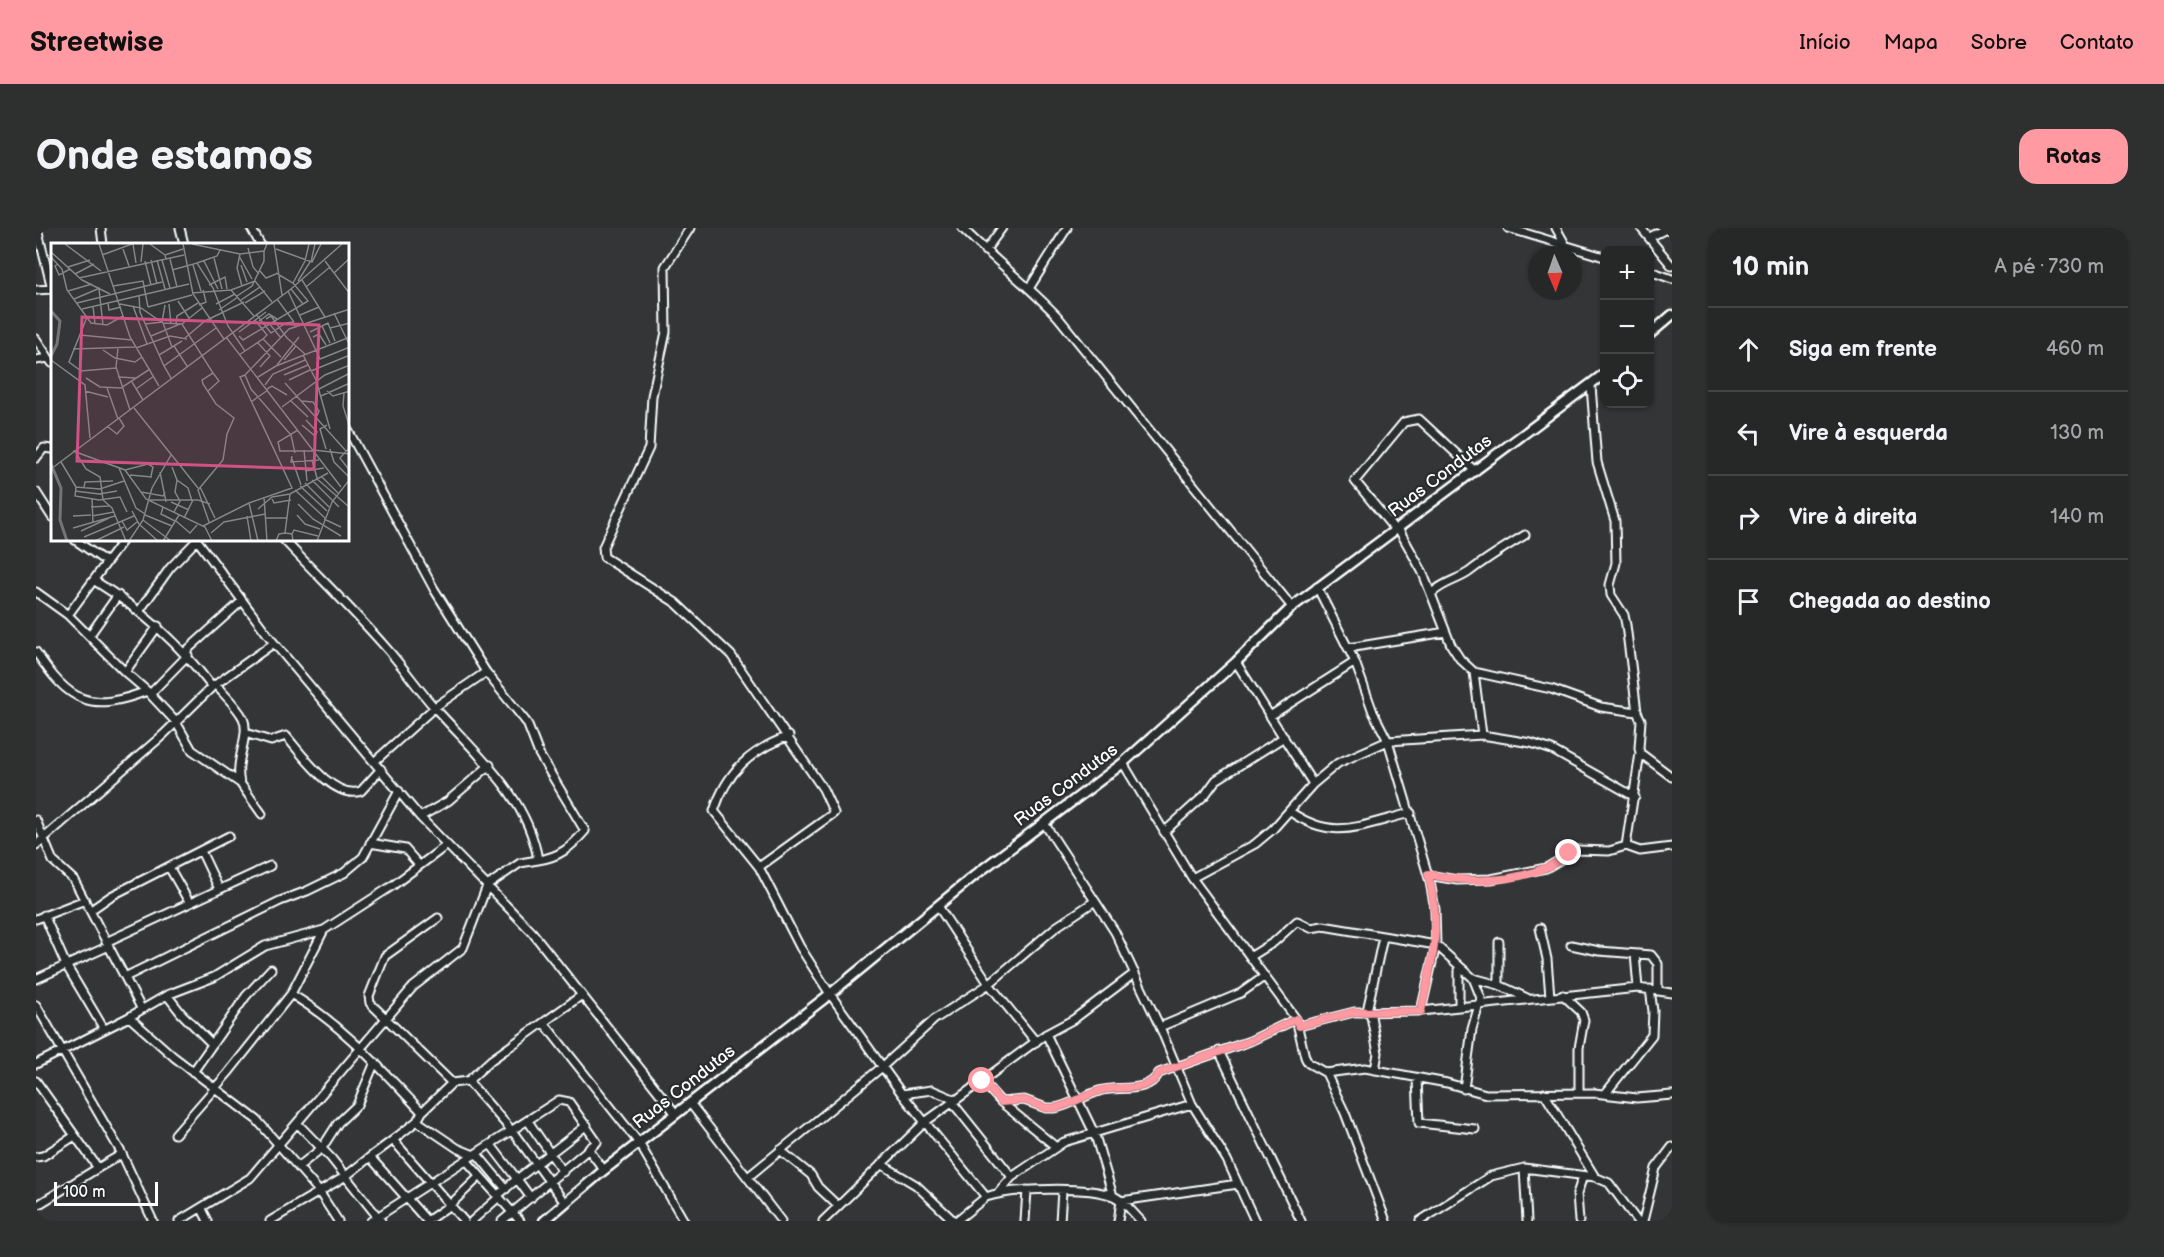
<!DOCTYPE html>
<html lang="pt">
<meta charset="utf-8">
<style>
:root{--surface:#262828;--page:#2e3030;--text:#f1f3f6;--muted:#a4a6a8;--line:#424445;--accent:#ff9aa2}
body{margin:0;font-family:"Balsamiq Sans",sans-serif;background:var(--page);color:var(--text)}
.controls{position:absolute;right:18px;top:18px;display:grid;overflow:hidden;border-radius:12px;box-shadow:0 2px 4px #0004}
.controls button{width:54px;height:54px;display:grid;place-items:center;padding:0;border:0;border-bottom:2px solid var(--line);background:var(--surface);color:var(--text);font:30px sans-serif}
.compass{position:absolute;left:1492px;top:18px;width:54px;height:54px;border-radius:50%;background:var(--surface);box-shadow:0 2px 4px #0004;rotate:178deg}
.scale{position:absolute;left:18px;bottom:15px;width:104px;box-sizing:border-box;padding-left:6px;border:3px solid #fff;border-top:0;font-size:16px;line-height:21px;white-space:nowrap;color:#fff;-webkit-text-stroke:4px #2a2d2e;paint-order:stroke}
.stop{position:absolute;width:18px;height:18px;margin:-14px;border:4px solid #ff9aa2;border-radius:50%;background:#fff}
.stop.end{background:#ff9aa2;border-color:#fff;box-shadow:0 2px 6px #0008}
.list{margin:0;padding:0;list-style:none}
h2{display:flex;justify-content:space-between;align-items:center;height:78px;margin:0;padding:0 24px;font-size:26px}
h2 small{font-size:20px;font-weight:400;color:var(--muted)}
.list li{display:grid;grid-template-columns:39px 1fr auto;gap:18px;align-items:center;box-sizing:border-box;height:84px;padding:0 24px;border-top:2px solid var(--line)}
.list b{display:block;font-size:22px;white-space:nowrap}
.list em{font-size:20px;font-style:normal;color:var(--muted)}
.icon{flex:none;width:33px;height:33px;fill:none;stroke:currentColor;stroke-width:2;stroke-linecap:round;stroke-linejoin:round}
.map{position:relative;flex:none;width:1636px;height:993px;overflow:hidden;border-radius:18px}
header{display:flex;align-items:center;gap:36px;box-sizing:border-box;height:84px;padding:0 30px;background:var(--accent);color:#111}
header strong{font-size:28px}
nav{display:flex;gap:33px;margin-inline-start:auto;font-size:21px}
.intro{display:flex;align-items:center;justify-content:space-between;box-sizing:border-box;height:144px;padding:0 36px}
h1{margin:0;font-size:42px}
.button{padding:15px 27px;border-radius:18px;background:var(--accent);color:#111;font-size:21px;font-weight:700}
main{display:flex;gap:36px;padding:0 36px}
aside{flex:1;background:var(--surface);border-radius:18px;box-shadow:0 2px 4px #0004}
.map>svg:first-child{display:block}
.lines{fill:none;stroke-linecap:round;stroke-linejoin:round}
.minor-casing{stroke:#fff;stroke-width:11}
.tertiary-casing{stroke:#fff;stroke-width:13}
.minor{stroke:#2a2d2e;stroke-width:7}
.tertiary{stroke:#2a2d2e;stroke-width:8}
.route{stroke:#ff9aa2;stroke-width:8}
.labels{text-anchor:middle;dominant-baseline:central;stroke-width:4.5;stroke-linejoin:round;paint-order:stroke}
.street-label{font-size:18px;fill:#fff;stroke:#2a2d2e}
.inset-river{fill:none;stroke:#737576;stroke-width:3}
.inset-road{fill:none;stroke:#858686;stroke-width:1.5}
.view{fill:#d15284;fill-opacity:0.15;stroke:#d15284;stroke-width:3}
.inset-edge{fill:none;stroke:#fff;stroke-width:3}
</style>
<header>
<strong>Streetwise</strong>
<nav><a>Início</a><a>Mapa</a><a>Sobre</a><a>Contato</a></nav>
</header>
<div class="intro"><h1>Onde estamos</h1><a class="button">Rotas</a></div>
<main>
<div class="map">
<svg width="1636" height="993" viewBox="0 0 1636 993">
<rect width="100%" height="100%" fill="#333536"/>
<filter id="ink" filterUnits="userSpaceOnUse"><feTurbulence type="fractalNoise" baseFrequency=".0167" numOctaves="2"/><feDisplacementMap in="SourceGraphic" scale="12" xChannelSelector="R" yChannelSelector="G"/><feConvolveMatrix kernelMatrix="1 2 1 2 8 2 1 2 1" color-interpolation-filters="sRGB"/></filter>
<g filter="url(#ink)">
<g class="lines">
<!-- minor casing -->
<g class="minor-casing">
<path id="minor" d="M1 0 16 61
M65 0 67 16
M144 0 148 16
M215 0 224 16
M654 0 629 39 630 104 616 168 613 220 567 319 568 329 640 375 695 427 787 561 798 585 723 639 764 719 794 766 866 866 950 969C976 960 1051 958 1077 968 1088 972 1097 985 1105 993
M926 0C957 31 992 57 1022 89L1256 379
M1472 0 1568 29
M1520 0 1529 16
M1605 0 1636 38
M1614 9 1632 0
M949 23 966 0
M1614 43 1636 51
M994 59 1031 0
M0 62 16 61
M0 111 16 135
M0 132 12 130
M1555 158 1561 234 1579 293 1580 335 1574 357 1575 367 1588 387 1590 397 1601 484 1605 492 1603 520 1604 525 1636 549
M0 230 8 220 16 221
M0 264 16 289
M1362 300 1386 343 1415 417 1424 431 1438 444 1446 507
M1359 302 1319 253 1368 194 1383 191 1439 243
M39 312 69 333
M161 312 238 415 384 589 496 704 640 886
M248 312C283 349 319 384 352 422 368 440 382 461 398 479 439 525 492 568 502 632 524 629 535 619 549 603L503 526 491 495 450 444 398 361 312 202
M59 353C106 382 143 415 176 459
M1281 359 1319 434 1337 484 1352 513 1394 654 1399 681 1400 717 1385 783
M0 364 32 387 89 444 111 463 140 494 156 522 204 555 226 586
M1396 365C1409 353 1420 353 1433 344 1451 330 1469 319 1489 307
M104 382 134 340 161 312
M32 387 87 312
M53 408 82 367
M1312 420 1410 404
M0 424C33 474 54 485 111 463
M149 424 206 373
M1200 434 1277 556
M89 444 122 398
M1438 444 1515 461 1565 479 1601 484
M180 457C188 467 201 478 207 490 215 507 198 532 204 555
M114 466 152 427
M1234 488 1319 434
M209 505 235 513 250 508C265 525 298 573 325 563L345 541
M338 534 399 479 450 444
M1087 535 1156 650 1260 791 1269 829 1272 835 1290 845 1309 885 1350 993
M1253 583C1299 615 1326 596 1375 585
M384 589 412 573 454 537
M0 592 17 633 38 652 105 780
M1128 604 1169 567 1180 552 1248 509
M334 615 369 621 383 637
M0 617 127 507 176 459 238 415
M1590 618 1604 525
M165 623 183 661
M133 639 153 674
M723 639 678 583C691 543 715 522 753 508
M1392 647 1421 652 1455 651 1510 640 1541 622 1573 623 1590 618 1604 623 1636 619
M1156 650 1219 616 1237 601 1277 556 1302 535 1352 513 1446 507 1495 515 1516 522 1599 569
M1059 673 1079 704 1124 799 1156 876 1191 932 1219 993
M902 678 953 756 1000 814
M55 682 75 668 193 608
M8 687 30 737 68 801
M402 690 349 728 333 768 334 775 416 855
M0 691 49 672
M1504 700 1511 731 1514 769
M70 714 234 638
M1463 714V757
M1535 717 1563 723 1615 727 1622 736V762
M1599 726 1602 760
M1214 729 1238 714 1261 693 1275 700 1287 698 1400 717 1437 750 1463 757 1491 770
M89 749 244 673 271 663 308 645 327 629 363 563
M0 751 73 718
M255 766C308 798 343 839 386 884L416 855 432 853 455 832 546 767
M131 767 145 785 175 815
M1527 767 1545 784 1548 792 1543 820V865
M0 777 86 926 117 993
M1423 779V738
M1331 783 1347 709
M1334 783 1342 825 1339 842
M93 789 138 829 221 892 282 962 302 993
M508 795 603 915 648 993
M1263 798 1318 784 1385 783 1602 760 1636 765
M1124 799 1205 765 1229 748
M1010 806 1059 907 1077 968
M1183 823 1265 993
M0 836 93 789 131 767 178 749 229 718 288 702 356 658 411 617
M157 844 210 768 235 741
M1290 845 1329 840 1411 855 1450 866 1558 865 1601 870 1636 867
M1381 851 1383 895 1439 901
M0 853 62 940 86 926
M432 853 477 904 529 975
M946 853 1010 806 1038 791 1099 745
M1428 861 1436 801 1445 770 1437 750
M1508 865 1559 949
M866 866 896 862 920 872 946 853 965 874 988 872 1010 880H1019C1034 877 1048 868 1063 863 1082 857 1111 867 1123 845L1214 813 1260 791
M1569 866 1616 807 1617 783 1614 761
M916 874 976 949
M965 874 1020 919
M654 875 745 993
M386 884 381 893 357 912 428 993
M381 893 421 920 438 927
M492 893 527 944
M262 896 295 930 345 993
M139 906 192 845 255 766 288 702
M455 917 481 951 461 968
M553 922 568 942
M744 922 775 947 782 959 802 978
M441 926 470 961
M0 929 7 928 37 909
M334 929 357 912
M430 932 484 993
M845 936 880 957 918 993
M262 939 286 920 302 895 321 877 339 834
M1488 940 1491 993
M712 949 846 839 899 791 953 756 1020 699 1059 673 1008 595
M963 964 976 949 1028 914 1156 876
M495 970 481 951 551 897
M0 978 62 940
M166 981 172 993
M143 993 214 950 377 759 427 720 451 658 484 635 502 632
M234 993 310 948 334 929 391 993
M335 993 523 872 533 874 561 914 466 993
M391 993 414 977 444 948
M436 993 463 969
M787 993 889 894 920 872
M920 993 950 969
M989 993 991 962
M1024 993 1026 963
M1082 993 1085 973 1202 956
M1384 993 1455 948 1488 940 1559 949 1573 955 1601 993
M1543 993 1541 966 1547 948
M1607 993 1620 940 1636 919"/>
</g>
<!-- tertiary casing -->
<g class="tertiary-casing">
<path id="tertiary" d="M1614 106 1636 87
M508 993 568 942 794 766 943 644 1087 535 1200 434 1256 379 1568 146"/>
</g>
<!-- minor -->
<use href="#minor" class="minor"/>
<!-- tertiary -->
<use href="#tertiary" class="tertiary"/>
</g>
</g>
<g class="lines" filter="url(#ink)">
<!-- route -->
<path class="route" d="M946 853 965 874 988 872 1010 880H1019C1034 877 1048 868 1063 863 1082 856 1111 867 1123 845L1214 813 1260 791 1263 798 1318 784 1385 783C1397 731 1406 700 1392 646 1429 655 1474 655 1509 640 1518 637 1526 630 1533 625"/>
</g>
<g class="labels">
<!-- street labels -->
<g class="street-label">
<text transform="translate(1404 248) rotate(-37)">Ruas Condutas</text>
<text transform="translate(1030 557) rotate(-37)">Ruas Condutas</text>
<text transform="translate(648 859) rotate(-38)">Ruas Condutas</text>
</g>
</g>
<!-- overview -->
<g transform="translate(15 15)">
<rect width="298" height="298" fill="#333536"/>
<path class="inset-river" d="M0 68 9 78 6 101 0 113M0 221 10 245 9 277 16 298"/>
<path class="inset-road" d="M14 1 50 28M48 1 79 94 108 143M82 1 85 20M99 1 114 12M132 1 142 51 173 96M141 1 189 11 213 8 216 1M223 1 231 52M197 5 202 24 208 31M72 6 78 23M225 6 261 19 270 1M0 9 31 37 59 51M189 11 186 25 191 43M51 12 81 1M188 13 201 36M0 14 11 26 16 47 40 80 56 82 72 73M163 15 171 46M115 16 114 12 132 6M119 16 126 44M100 17 106 41M106 17 114 46M111 17 119 45M94 18 100 42M153 18 167 46M274 18 299 51M90 19 92 1M260 19 264 1M146 20 166 13 169 7M7 21 4 23 8 32 19 26M142 22 150 48M190 22 196 39M17 24 39 17M121 27 146 20 162 45 177 83 194 108M209 28 215 35 225 31M283 30 299 15M24 31 43 21M28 35 133 12M251 37 274 74M204 38 221 59M247 38 259 19M242 40 254 18 258 1M158 42 174 34 176 46M62 43 92 38 97 64M255 44 279 24M48 46 52 82M240 46 252 61M180 47 204 38M17 48 41 41M237 48 269 116 299 104M141 50 180 47 203 73M88 52 89 69 113 123M186 53 201 43 213 18V8M23 56 49 45M226 56 243 79M190 57 209 44M127 58 138 75M26 60 111 39M57 60 58 67 70 64M194 60 214 48M69 61 90 65 112 80 131 81 162 130 151 137 152 141 165 161 183 175 176 191 172 217 147 247 158 279M118 61 120 81M165 61 184 51M148 62 155 59 152 47M42 63 44 81M82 63 96 101M97 64 141 52M31 66 138 41M168 67 187 54M283 70 299 103M205 71 220 90 235 80 242 79 244 83M249 72 268 64M36 74 18 119 30 128 65 125M215 76 220 73 236 95 254 111M204 77 216 92 212 96M208 78 218 71 226 76M217 79 230 95M112 80 121 104M94 81 111 79 114 62M125 81 126 73 147 60M131 81 151 65M271 83 279 100M279 85 299 80M188 89 215 69M259 89 277 80 284 98M29 92 81 97M100 93 129 81M188 93 192 97 257 58 242 40 225 30M175 94 290 244M262 94 268 91 275 102M134 95 154 78 193 59M207 100 219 113 209 124M123 103 136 123M67 105 65 124 79 167M85 105 119 93 136 96M22 106 84 104M52 107 64 115 84 119 91 114M108 112 131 98M188 112 212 96 230 114M252 112 265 137 279 186M0 117 34 142 39 195M233 117 245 103M226 122 248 94M260 128 299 112M194 132 238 86 299 66M233 132 257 122M67 134 85 135M207 134 225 123 299 94M35 135 49 144 70 145 99 126M120 135 113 123 165 85M238 137 259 127M81 139 92 157M234 140 295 208M214 142 222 131 254 117M56 145 67 176M85 146 103 133M216 146 221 143 236 152M268 146 299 130M34 148 57 154M157 148 168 138 162 130M276 148 282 153 299 148M293 150 292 163 299 185M270 153 299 140M240 158 257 174M250 158 262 159 268 168 266 173M200 159 217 147M231 164 274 132 299 122M83 165 147 245M251 182 264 193 266 189 255 177M56 183 66 191 73 183 68 175M247 187 227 199 229 208H263M299 204 289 215 299 228M275 206 269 186 276 182M279 206 283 219 299 235M253 207 256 238M262 207 299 211M22 208 74 227 95 256 154 284 161 298M25 210 35 226 49 234 52 257 61 265 75 298M241 213 240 219 268 217M241 216 250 242M261 217 266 235M10 219 25 244M121 224 126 237 137 245 141 258M68 225 85 265 94 271M0 226 240 46 291 1M74 227 97 221 102 224 100 233M254 228 273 225M109 229 115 259M79 232 101 234M270 233 287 250M265 235 297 263M261 237 288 264M73 238 49 246 25 244 24 253 48 257 69 254 76 269M254 240 278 264M249 243 276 268M33 244 34 239 62 238M149 244 164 275M244 247 274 275M24 248 48 251 66 248M90 249 112 253 114 249M213 254 216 298M41 255 42 280M221 256 223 260 240 257M99 257H147L159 261M120 259 138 267M198 260 207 298M247 261 262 276 290 293M40 264 58 263M112 264 110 271 124 278M207 266 221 254 239 251 277 230M81 268 88 281 107 298M123 269 129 258 124 249 126 237M94 272 121 283M246 272 254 281 269 286M22 273 40 272M41 273 63 269M196 273 200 298M133 275 142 257M214 275H236M273 276 290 284M92 277 120 298M71 278 76 287 86 279M125 278 139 290 146 282M152 283 198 260 241 245 189 134 194 132 200 146 240 192 244 210M22 285 64 273M30 288 58 275M160 290 173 279 214 271M234 290 239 251M241 291 243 287 267 293M33 294 83 273M44 298 73 284M78 298 92 277 101 245 120 212M112 298 128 272M225 298 228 291 234 290 241 291 242 298M266 298 281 259 299 236"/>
<path class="view" d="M31 74 268 82 263 226 26 218Z"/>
<rect width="298" height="298" class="inset-edge"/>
</g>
</svg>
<div class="controls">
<button>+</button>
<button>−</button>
<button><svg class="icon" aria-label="locate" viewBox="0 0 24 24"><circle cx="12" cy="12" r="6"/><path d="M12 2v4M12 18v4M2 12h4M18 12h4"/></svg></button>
</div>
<svg class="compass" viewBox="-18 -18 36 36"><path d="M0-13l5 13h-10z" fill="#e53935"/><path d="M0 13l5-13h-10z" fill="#a4a6a8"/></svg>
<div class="scale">100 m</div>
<div class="stop" style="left:946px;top:853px"></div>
<div class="stop end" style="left:1533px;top:625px"></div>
</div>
<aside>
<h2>10 min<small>A pé · 730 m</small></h2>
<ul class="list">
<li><svg class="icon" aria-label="ahead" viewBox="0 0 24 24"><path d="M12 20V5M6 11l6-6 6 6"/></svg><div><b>Siga em frente</b></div><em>460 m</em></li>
<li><svg class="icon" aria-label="left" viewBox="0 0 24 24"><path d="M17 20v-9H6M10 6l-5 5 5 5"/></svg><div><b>Vire à esquerda</b></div><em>130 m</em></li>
<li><svg class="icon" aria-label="right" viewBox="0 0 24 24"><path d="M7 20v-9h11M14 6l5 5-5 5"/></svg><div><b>Vire à direita</b></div><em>140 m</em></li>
<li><svg class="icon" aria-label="arrive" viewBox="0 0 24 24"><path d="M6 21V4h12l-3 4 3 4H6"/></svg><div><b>Chegada ao destino</b></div></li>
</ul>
</aside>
</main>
